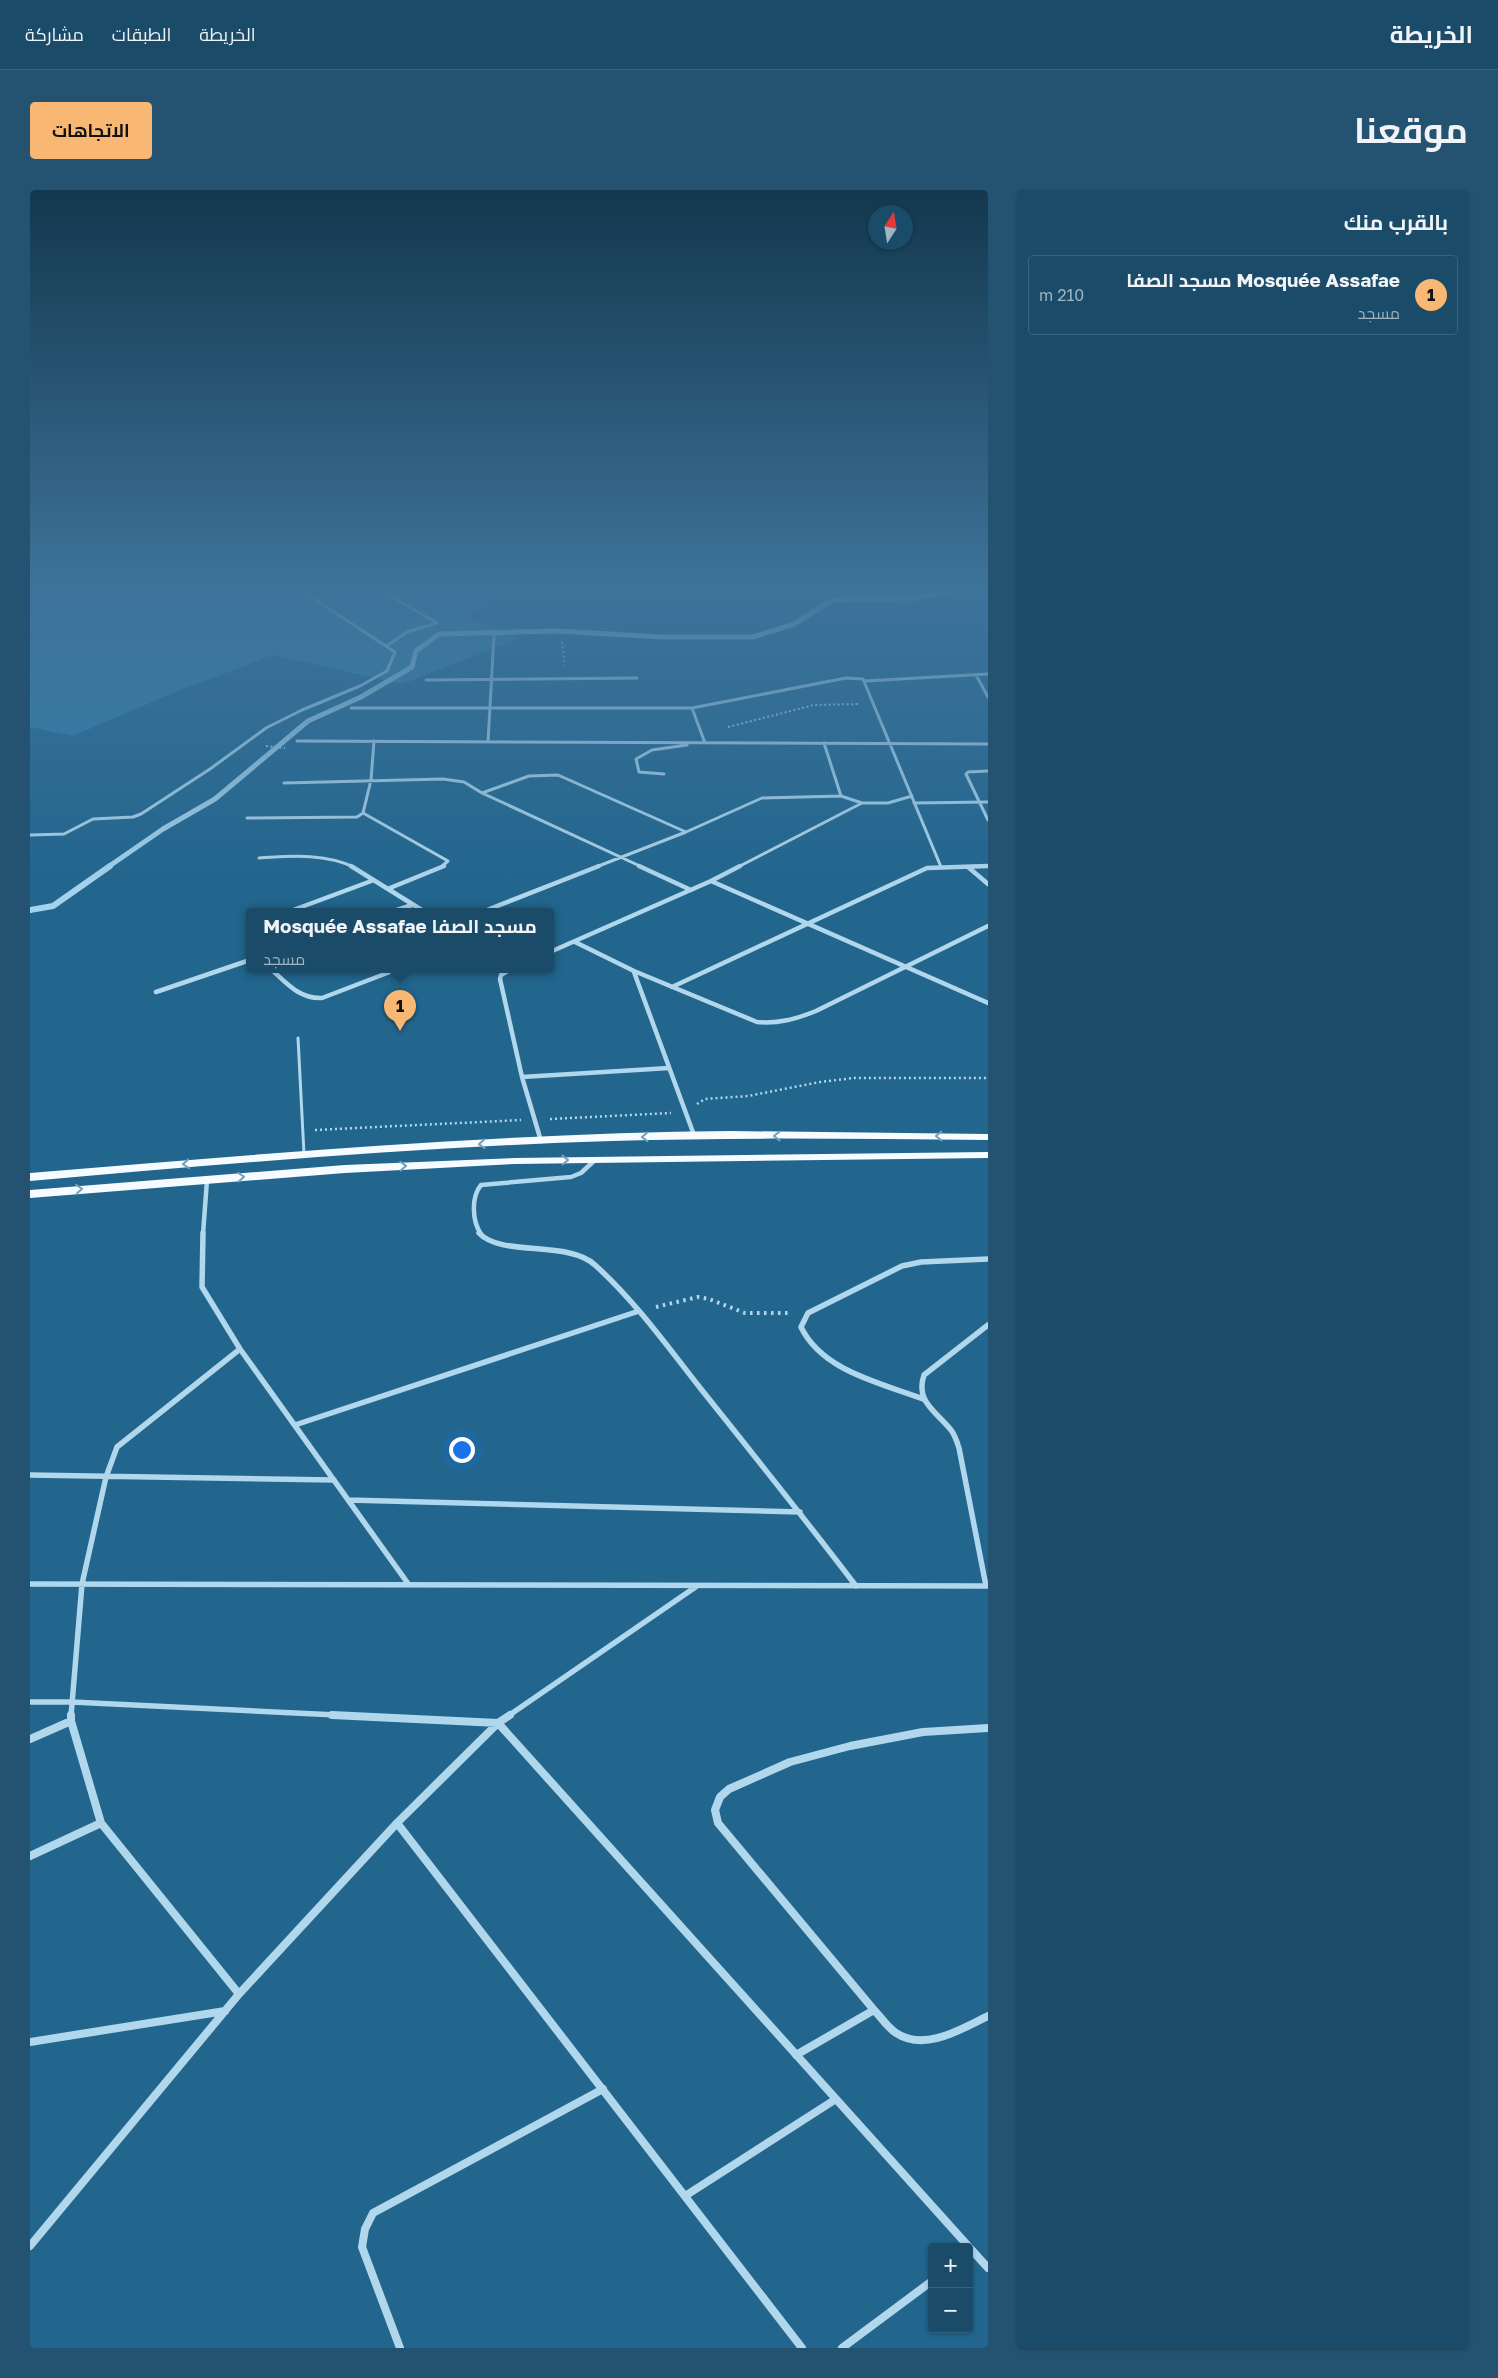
<!DOCTYPE html>
<html lang="ar">
<meta charset="utf-8">
<style>
:root{--surface:#1a4c6a;--page:#235370;--text:#f1f3f6;--muted:#9fb4c1;--line:#38637e;--accent:#f8b772}
body{margin:0;font-family:"Golos Text",Cairo,sans-serif;background:var(--page);color:var(--text);direction:rtl}
.controls{position:absolute;right:15px;bottom:15px;display:grid;overflow:hidden;border-radius:5px;box-shadow:0 1px 4px #0004}
.controls button{width:45px;height:45px;display:grid;place-items:center;padding:0;border:0;border-bottom:1px solid var(--line);background:var(--surface);color:var(--text);font:25px sans-serif}
.compass{position:absolute;left:838px;top:15px;width:45px;height:45px;border-radius:50%;background:var(--surface);box-shadow:0 1px 4px #0004;rotate:12deg}
.you{position:absolute;left:431px;top:1259px;width:18px;height:18px;margin:-12px;border:4px solid #fff;border-radius:50%;background:#1a73e8;box-shadow:0 0 0 8px #1a73e833}
.badge{display:grid;place-items:center;width:32px;height:32px;border-radius:50%;background:var(--accent);color:#111;font-size:16px;font-weight:700}
.pin{position:absolute;translate:-50% -41px;filter:drop-shadow(0 1px 2px #0008)}
.pin::after{content:'';position:absolute;top:26px;width:18px;height:15px;background:inherit;clip-path:polygon(0 0,100% 0,50% 100%)}
.popup{position:absolute;left:216px;top:718px;width:308px;height:65px;box-sizing:border-box;display:grid;place-content:center;border-radius:5px;background:var(--surface);filter:drop-shadow(0 1px 4px #0005);font-size:16px;white-space:nowrap;color:var(--muted)}
.popup b{font-size:19px;color:var(--text)}
.popup::after{content:'';position:absolute;left:50%;top:100%;margin-left:-10px;border:10px solid transparent;border-top-color:var(--surface)}
.list{margin:0;padding:0;list-style:none}
h2{display:flex;justify-content:space-between;align-items:center;height:65px;margin:0;padding:0 20px;font-size:21px}
h2 small{font-size:16px;font-weight:400;color:var(--muted)}
.list li{display:grid;grid-template-columns:32px 1fr auto;gap:15px;align-items:center;box-sizing:border-box;height:80px;margin:0 10px 10px;padding:0 10px;border:1px solid var(--line);border-radius:5px}
.list b{display:block;font-size:19px;white-space:nowrap}
.list p{margin:0;font-size:16px;white-space:nowrap;color:var(--muted)}
.list em{font-size:16px;font-style:normal;color:var(--muted)}
.map{position:relative;flex:none;width:958px;height:2158px;overflow:hidden;direction:ltr;border-radius:5px}
header{display:flex;align-items:center;gap:30px;box-sizing:border-box;height:70px;padding:0 25px;background:var(--surface);border-bottom:1px solid var(--line)}
header strong{font-size:24px}
nav{display:flex;gap:28px;margin-inline-start:auto;font-size:18px}
.intro{display:flex;align-items:center;justify-content:space-between;box-sizing:border-box;height:120px;padding:0 30px}
h1{margin:0;font-size:35px}
.button{padding:12px 22px;border-radius:5px;background:var(--accent);color:#111;font-size:18px;font-weight:700}
main{display:flex;gap:30px;padding:0 30px}
aside{flex:1;background:var(--surface);border-radius:5px;box-shadow:0 1px 4px #0004}
.map>svg:first-child{display:block}
.green{fill:#327fa8}
.lines{fill:none;stroke-linecap:round;stroke-linejoin:round}
.stream-far1{stroke:#a4d4ed;stroke-width:5}
.stream{stroke:#a4d4ed;stroke-width:6}
.path-far2{stroke:#b0d7ec;stroke-width:2;stroke-dasharray:2 2.5;stroke-linecap:butt}
.path-far1{stroke:#b0d7ec;stroke-width:2.5;stroke-dasharray:2 3;stroke-linecap:butt}
.path{stroke:#b0d7ec;stroke-width:4;stroke-dasharray:2.5 4.5;stroke-linecap:butt}
.lane{stroke:#b0d7ec;stroke-width:3}
.street-far3{stroke:#b0d7ec;stroke-width:3}
.street-far2{stroke:#b0d7ec;stroke-width:4.5}
.street-far1{stroke:#b0d7ec;stroke-width:5.5}
.street{stroke:#b0d7ec;stroke-width:8}
.primary{fill:#f5fbff;fill-rule:evenodd}
.oneway{stroke:#76a1bb}
</style>
<header>
<strong>الخريطة</strong>
<nav><a>الخريطة</a><a>الطبقات</a><a>مشاركة</a></nav>
</header>
<div class="intro"><h1>موقعنا</h1><a class="button">الاتجاهات</a></div>
<main>
<aside>
<h2>بالقرب منك<small></small></h2>
<ul class="list">
<li><span class="badge">1</span><div><b>Mosquée Assafae مسجد الصفا</b><p>مسجد</p></div><em>210 m</em></li>
</ul>
</aside>
<div class="map">
<svg width="958" height="2158" viewBox="0 0 958 2158">
<rect width="100%" height="100%" fill="#22658d"/>
<!-- green -->
<path class="green" d="M0 397H480L437 427 490 448 372 494 243 465 143 503 43 546 0 537Z"/>
<g class="lines">
<!-- stream-far1 -->
<path class="stream-far1" d="M78 677 133 639 185 609 278 531 331 507 382 477 386 461 409 444 527 441 632 447H723L764 434 803 410 887 408 938 397"/>
<!-- stream -->
<path class="stream" d="M0 720 23 716 80 676"/>
<!-- path-far2 -->
<path class="path-far2" d="M532 452 535 475
M698 537 784 515 829 514
M236 556 255 558"/>
<!-- path-far1 -->
<path class="path-far1" d="M667 914 675 909 718 906 790 892 824 888H958
M520 929 641 923
M285 940 491 930"/>
<!-- path -->
<path class="path" d="M626 1117 668 1107 679 1109 715 1123H762"/>
<!-- lane -->
<path class="lane" d="M268 848 274 964"/>
<!-- street-far3 -->
<path class="street-far3" d="M344 397 407 433
M358 455 377 442 407 433
M946 485 958 507
M396 490 607 488
M835 491 958 484
M321 518H662L816 488 833 489 911 677
M662 518 675 553H673
M267 551 958 554
M458 552 464 445
M794 553 811 606 832 613
M958 581 938 582 936 584 958 630
M634 584 609 582 606 569 622 560 657 555
M254 593 413 589 434 592 452 603
M884 613 958 612
M333 623 418 671 411 677
M217 628 327 627 333 623 341 590 344 551
M0 645 34 644 63 629 103 627 111 624 180 579 236 538 272 520 330 496 357 481 365 462 266 397
M229 668C262 666 293 663 324 677
M566 677 656 642 732 608 811 606
M612 677 452 603 499 586 528 585 656 642
M708 677 832 613H858L882 606
M920 677 958 676"/>
<!-- street-far2 -->
<path class="street-far2" d="M321 676 395 722
M609 676 661 700
M938 677 958 694
M681 691 958 813
M360 698 414 676
M258 722 344 690
M361 722 382 715
M452 722 569 676
M545 752 604 781 727 832C748 834 766 829 786 821L958 736
M520 762 681 691 710 676
M242 780C257 794 270 809 292 808L365 780
M479 780 471 785 470 789 492 887 511 951
M604 782 664 945
M642 797 897 678 958 676
M126 802 220 770
M492 887 639 878
M173 1044 177 990
M451 1044C442 1031 441 1007 451 995L541 987 551 983 565 970"/>
<!-- street-far1 -->
<path class="street-far1" d="M173 1043 172 1097 210 1159 379 1395
M449 1043C471 1067 538 1050 565 1075 605 1111 637 1156 671 1199 723 1264 775 1329 826 1396
M893 1209C851 1193 792 1181 771 1137L778 1123 872 1076 891 1072 958 1069
M265 1235 609 1121
M0 1285 304 1290
M318 1310 770 1322
M0 1394 958 1396
M956 1396 929 1258C927 1252 925 1245 921 1240 906 1221 885 1212 894 1185L958 1135
M0 1512H42L327 1526
M41 1526 52 1394 76 1287 87 1257 210 1159
M478 1526 667 1396"/>
<!-- street -->
<path class="street" d="M41 1525V1531L71 1633 209 1804
M302 1525 468 1533 939 2057
M958 1538 893 1542 820 1556 760 1572 699 1599 690 1607 685 1620 688 1633 844 1820C851 1827 857 1837 866 1843 895 1862 931 1839 958 1826
M0 1549 41 1531
M367 1633 772 2158
M0 1666 71 1633
M0 1852 195 1821
M766 1865 844 1820
M655 2006 806 1909
M0 2056 209 1804 367 1633 468 1533 480 1525
M939 2057 958 2078
M370 2158 332 2057 335 2039 343 2023 573 1899
M812 2158 902 2091"/>
<!-- primary -->
<path class="primary" d="M701 941 958 944V950C833 949 707 947 582 951 388 957 194 974 0 991V983C233 964 467 943 701 941Z
M958 962V968L485 974 315 983 0 1008V1000L315 975 485 968Z"/>
</g>
<!-- one-way arrows -->
<defs><path id="oneway-chevron" d="M-2-3.5L2.5 0L-2 3.5" fill="none" stroke-width="1.6" stroke-linecap="round" stroke-linejoin="round" transform="scale(1.25)"/></defs>
<g class="oneway">
<use href="#oneway-chevron" transform="translate(747 946) rotate(-180)"/>
<use href="#oneway-chevron" transform="translate(909 946) rotate(-180)"/>
<use href="#oneway-chevron" transform="translate(615 947) rotate(178)"/>
<use href="#oneway-chevron" transform="translate(452 954) rotate(177)"/>
<use href="#oneway-chevron" transform="translate(535 970) rotate(-1)"/>
<use href="#oneway-chevron" transform="translate(156 974) rotate(175)"/>
<use href="#oneway-chevron" transform="translate(373 976) rotate(-3)"/>
<use href="#oneway-chevron" transform="translate(211 987) rotate(-4)"/>
<use href="#oneway-chevron" transform="translate(49 999) rotate(-4)"/>
</g>
<!-- sky -->
<linearGradient id="sky" x2="0" y2="1"><stop stop-color="#13384e"/><stop offset="0.57" stop-color="#3e739a"/><stop offset="1" stop-color="#3e739a" stop-opacity="0"/></linearGradient>
<rect width="958" height="699" fill="url(#sky)"/>
</svg>
<div class="controls">
<button>+</button>
<button>−</button>
</div>
<svg class="compass" viewBox="-18 -18 36 36"><path d="M0-13l5 13h-10z" fill="#e53935"/><path d="M0 13l5-13h-10z" fill="#9fb4c1"/></svg>
<div class="you"></div>
<div class="pin badge" style="left:370px;top:841px">1</div>
<div class="popup"><b>Mosquée Assafae مسجد الصفا</b>مسجد</div>
</div>
</main>
